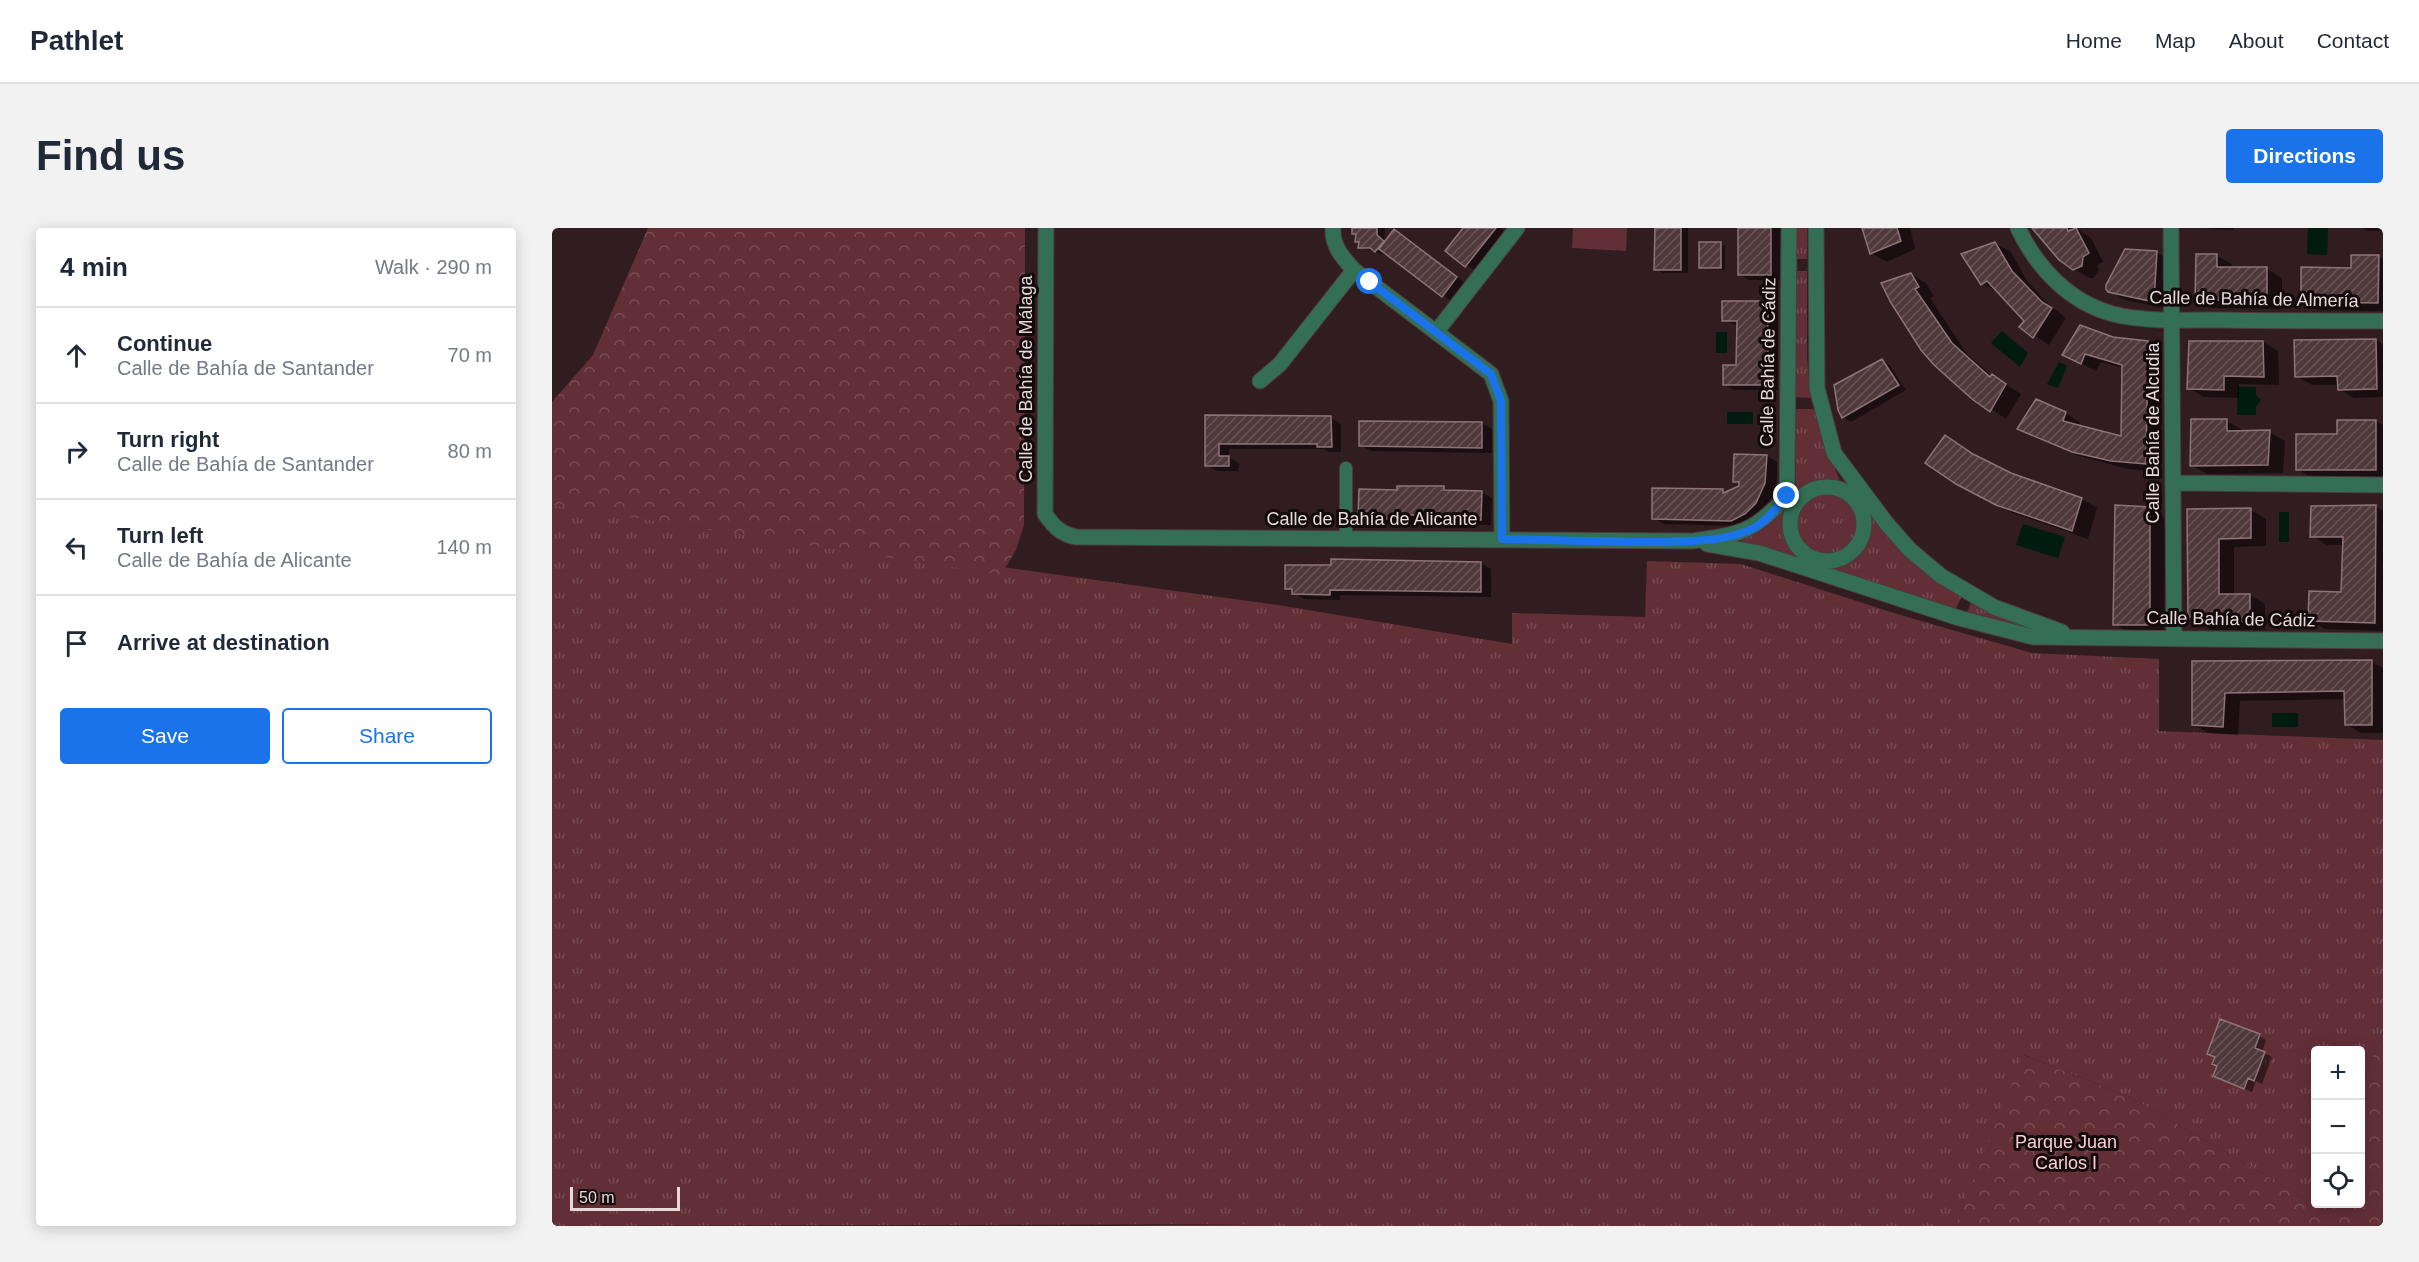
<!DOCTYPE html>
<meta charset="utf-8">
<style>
:root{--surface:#fff;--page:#f2f2f3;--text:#1f2937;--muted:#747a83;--line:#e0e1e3;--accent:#1a73e8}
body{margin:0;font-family:Helvetica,sans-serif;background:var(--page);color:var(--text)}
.controls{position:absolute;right:18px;bottom:18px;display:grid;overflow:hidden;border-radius:6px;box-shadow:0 3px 15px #0003}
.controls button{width:54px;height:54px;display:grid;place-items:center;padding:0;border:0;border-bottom:2px solid var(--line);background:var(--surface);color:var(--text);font:30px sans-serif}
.scale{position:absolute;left:18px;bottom:15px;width:110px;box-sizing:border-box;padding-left:6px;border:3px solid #e6d7d8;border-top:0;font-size:16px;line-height:21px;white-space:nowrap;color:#e6d7d8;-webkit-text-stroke:4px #130a0b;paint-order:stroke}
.stop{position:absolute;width:18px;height:18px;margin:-14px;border:4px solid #1a73e8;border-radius:50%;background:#fff}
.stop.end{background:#1a73e8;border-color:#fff;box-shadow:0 2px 6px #0008}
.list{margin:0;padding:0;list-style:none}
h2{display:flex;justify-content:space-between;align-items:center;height:78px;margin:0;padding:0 24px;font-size:26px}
h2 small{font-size:20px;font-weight:400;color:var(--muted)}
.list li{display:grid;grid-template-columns:39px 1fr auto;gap:18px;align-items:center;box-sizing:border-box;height:96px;padding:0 24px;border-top:2px solid var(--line)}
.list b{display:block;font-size:22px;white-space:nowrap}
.list p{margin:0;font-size:20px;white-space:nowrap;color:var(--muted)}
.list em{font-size:20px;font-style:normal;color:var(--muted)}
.actions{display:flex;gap:12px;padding:18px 24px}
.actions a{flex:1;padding:14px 0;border:2px solid var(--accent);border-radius:6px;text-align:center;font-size:21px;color:var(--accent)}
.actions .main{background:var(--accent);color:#fff}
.icon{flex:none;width:33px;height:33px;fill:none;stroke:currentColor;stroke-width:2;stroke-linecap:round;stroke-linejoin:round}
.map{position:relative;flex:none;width:1831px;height:998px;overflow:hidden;border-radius:6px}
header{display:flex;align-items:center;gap:36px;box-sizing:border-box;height:84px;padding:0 30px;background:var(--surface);border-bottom:2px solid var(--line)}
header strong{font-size:28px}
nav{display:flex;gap:33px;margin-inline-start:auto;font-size:21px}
.intro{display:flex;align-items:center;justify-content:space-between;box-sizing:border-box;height:144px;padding:0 36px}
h1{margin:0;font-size:42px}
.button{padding:15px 27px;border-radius:6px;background:var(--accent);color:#fff;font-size:21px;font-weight:700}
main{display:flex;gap:36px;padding:0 36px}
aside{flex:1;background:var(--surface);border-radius:6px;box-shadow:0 3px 15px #0003}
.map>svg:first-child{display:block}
.grass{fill:url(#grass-tufts)}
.park{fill:url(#park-crowns)}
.pitch{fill:#622f37}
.water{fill:#001b0f}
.shadow{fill:#0007}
.building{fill:url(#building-hatch);stroke:#8e7477;stroke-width:1.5}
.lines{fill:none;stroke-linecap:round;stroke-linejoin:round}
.pedestrian-casing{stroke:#4e3a3d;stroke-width:14}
.minor-casing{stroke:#4e3a3d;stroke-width:17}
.pedestrian{stroke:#346e54;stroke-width:12}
.minor{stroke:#346e54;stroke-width:15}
.route{stroke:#1a73e8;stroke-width:8}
.labels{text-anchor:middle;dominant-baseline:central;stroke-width:6;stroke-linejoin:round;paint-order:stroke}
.street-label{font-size:18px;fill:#e6d7d8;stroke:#130a0b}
.park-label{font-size:18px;fill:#fcccd1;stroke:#130a0b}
</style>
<header>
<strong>Pathlet</strong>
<nav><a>Home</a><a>Map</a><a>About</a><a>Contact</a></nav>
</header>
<div class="intro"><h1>Find us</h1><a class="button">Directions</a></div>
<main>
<aside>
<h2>4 min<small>Walk · 290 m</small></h2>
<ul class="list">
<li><svg class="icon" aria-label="ahead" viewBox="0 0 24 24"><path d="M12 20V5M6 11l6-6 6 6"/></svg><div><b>Continue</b><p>Calle de Bahía de Santander</p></div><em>70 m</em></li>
<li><svg class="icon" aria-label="right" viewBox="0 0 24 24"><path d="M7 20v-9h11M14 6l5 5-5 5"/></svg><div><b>Turn right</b><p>Calle de Bahía de Santander</p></div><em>80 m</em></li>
<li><svg class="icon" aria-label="left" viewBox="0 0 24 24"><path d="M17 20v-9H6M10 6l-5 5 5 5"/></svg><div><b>Turn left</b><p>Calle de Bahía de Alicante</p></div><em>140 m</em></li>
<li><svg class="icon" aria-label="arrive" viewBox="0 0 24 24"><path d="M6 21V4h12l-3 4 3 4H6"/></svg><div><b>Arrive at destination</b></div></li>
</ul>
<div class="actions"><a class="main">Save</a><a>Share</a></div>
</aside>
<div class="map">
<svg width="1831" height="998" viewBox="0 0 1831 998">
<defs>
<pattern id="grass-tufts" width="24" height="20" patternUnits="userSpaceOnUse" patternTransform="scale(1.5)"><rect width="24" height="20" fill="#622f37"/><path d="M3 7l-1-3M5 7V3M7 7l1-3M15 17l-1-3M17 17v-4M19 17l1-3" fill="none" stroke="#784c53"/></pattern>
<pattern id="park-crowns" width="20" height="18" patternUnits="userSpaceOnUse" patternTransform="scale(1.5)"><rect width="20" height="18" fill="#622f37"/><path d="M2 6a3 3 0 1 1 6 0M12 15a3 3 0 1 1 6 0" fill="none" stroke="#784c53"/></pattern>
<pattern id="building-hatch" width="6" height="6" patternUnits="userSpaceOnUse" patternTransform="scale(1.5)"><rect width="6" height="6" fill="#50393b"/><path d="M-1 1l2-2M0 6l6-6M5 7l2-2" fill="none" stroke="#695557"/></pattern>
</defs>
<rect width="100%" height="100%" fill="#311c1f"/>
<!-- grass -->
<path class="grass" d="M1244 0H1255V31H1244Z
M1244 43H1255V130L1259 170 1243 169Z
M1243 181H1263L1270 209 1288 253 1287 256 1264 258 1248 265 1244 264Z
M1243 296a32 32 0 1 1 64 0a32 32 0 1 1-64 0Z
M0 277 726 377 960 416V385L1093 389 1095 333 1189 336 1345 386 1480 425 1607 431V503L1831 512V803L1809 858 1808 822H1764V961L1758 973 1578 869 1472 827 1403 998H700V996L0 998Z
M1227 285H1233L1235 304 1244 324 1241 329 1189 314V311L1200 306Z
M1316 286 1411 366 1402 384 1278 342 1279 337C1310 331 1313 312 1316 286Z
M1420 372 1480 400 1479 402 1414 387Z"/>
<!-- park -->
<path class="park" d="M96 0H473L472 297 464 322 449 347 0 277V174L41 127Z
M1831 803V998H1403L1471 827 1578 869 1758 973 1763 961 1764 976H1808L1809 858Z
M700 996V998H552Z"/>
<!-- pitch -->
<path class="pitch" d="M1021 0H1075L1074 23 1020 20Z"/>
<!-- water -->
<path class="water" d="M1756 0H1776L1775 27 1755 26Z
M1450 103 1476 125 1468 139 1439 115Z
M1164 104H1175V125H1164Z
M1507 134 1515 138 1506 160 1495 156Z
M1686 159H1704V167L1709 172 1704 178V187H1685Z
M1175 184H1201V196H1175Z
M1727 284H1737V314H1727Z
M1471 296 1513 309 1506 330 1464 317Z
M1720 485H1746V499H1720Z"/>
<!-- shadow -->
<path class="shadow" d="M802 0H833L832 16 849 8 912 54 898 72 834 25 832 27 808 19V15L805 13V8L802 6Z
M913 0H948L952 3 922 42 895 23Z
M1104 0H1136V45H1111L1104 41Z
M1188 0H1229L1228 52H1197L1187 46Z
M1312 0H1358L1363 21 1335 34 1319 25Z
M1482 0H1524L1539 10 1551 34 1545 37 1547 42 1541 50H1538L1522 41Z
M1655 0H1681V2L1658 1Z
M1810 0H1831V3H1816Z
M1443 15 1459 24 1475 53 1495 75 1514 90 1497 117 1469 99 1474 93 1447 64 1430 56 1411 27Z
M1168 16 1173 18V42L1153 41 1149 39Z
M1604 24 1620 33 1617 81 1573 72 1557 63Z
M1665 28 1680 36V41H1715L1730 50V81L1660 80 1645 71Z
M1826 29 1831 31V83L1765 82 1750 73 1800 41Z
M1359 46 1374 55 1382 68 1378 70 1415 126 1440 148 1469 166 1454 191 1402 155 1370 121Z
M1216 75 1226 80V162H1182L1172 156 1186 139V98L1171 92Z
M1560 110 1595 114 1610 123 1609 244 1576 241 1524 227 1468 201 1513 185 1528 194 1527 198 1570 210 1572 140 1549 134 1544 143 1512 127Z
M1824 112 1831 117V169L1802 170 1787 161V157H1760L1744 148Z
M1711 114 1726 123 1727 157 1687 156V170L1652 169 1637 160 1638 115Z
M1330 133 1337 137 1354 162 1299 194 1291 189 1288 182Z
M655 189 779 190 789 196V224H777L772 221H677V230L687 235 686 243H665L654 237Z
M1675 193 1690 202V205L1717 204 1733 213 1731 245 1655 246 1639 237Z
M1823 193 1831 197V250H1760L1745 241 1787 208Z
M930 195 940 201V225L819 223 808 217Z
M1215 228 1225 234V250L1220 269 1203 291 1190 298 1112 296 1102 290 1170 262 1176 266 1188 259V256L1183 253Z
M1429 232 1458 247 1530 271 1545 280 1536 311 1461 285 1421 264Z
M891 260 898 264H929L940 270 939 297 903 296 896 292H855V296H818L808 290 846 263Z
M1760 279H1824L1831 283V403L1773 401 1758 392 1791 365 1792 317H1775L1760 308Z
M1597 281 1613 290 1612 405H1578L1563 396Z
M1637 282H1699L1714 291V318L1682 319V367H1698L1713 376V402H1659L1638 388Z
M929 335 939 341V369L788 367V372L752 371 735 360 780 338Z
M1820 434 1831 440V505H1809L1794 496V471L1688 473 1686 507 1656 505 1641 496V435Z
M1707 808 1714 812 1710 824 1720 829 1710 856 1704 853 1700 864 1662 848 1666 838Z"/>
<!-- building -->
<path class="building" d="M800 0H825V7L832 13 823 24 818 20H806L807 14H803L804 6H800Z
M911 0H944L913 39 893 23Z
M1103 0H1129V42H1102Z
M1186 0H1219V47H1186Z
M1310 0H1345L1349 13 1318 26Z
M1480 0H1515L1516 3 1524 0 1537 25 1531 29 1530 38 1521 42 1507 32Z
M842 1 905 49 890 69 827 21Z
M1147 14H1169V40H1147Z
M1443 14 1460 43 1490 74 1500 80 1481 110 1467 99 1472 93 1435 53 1429 57 1409 26Z
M1573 21 1605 23 1602 74 1556 64 1554 61V57Z
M1644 26H1665V39H1715V73L1643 72Z
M1799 27H1827L1826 75 1749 74V39L1799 40Z
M1359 45 1367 59 1363 61 1400 115 1438 149 1440 146 1454 156 1438 184 1420 171 1382 137 1369 122 1339 75 1329 55Z
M1170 73H1216V157H1171V137H1184L1185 93H1170Z
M1528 97 1561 109 1596 113 1594 236 1559 233 1520 224 1465 201 1484 171 1514 184 1511 193 1569 208 1570 137 1533 126 1529 136 1510 127Z
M1824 111 1825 161 1786 162 1785 148 1743 149 1742 112Z
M1637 113H1711L1712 149 1672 148V162L1635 161Z
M1330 131 1347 157 1290 190 1286 182 1282 157Z
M653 187 779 188 780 219H765V216H667V228H677V238H653Z
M1639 191H1675V203L1718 202 1716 237 1638 238Z
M1785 192H1824V242H1744V206H1785Z
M807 193 930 194V220L807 218Z
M1393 207 1421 226 1459 245 1530 270 1520 303 1444 277 1404 256 1373 235Z
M1182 226 1215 227 1213 255 1204 275 1193 286 1179 293 1100 291V260L1171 261V265L1187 258V254H1181Z
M845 258H892V262L930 263 929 292 891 291V287H845V291H806L807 261 845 262Z
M1563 277 1598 279V397H1561Z
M1824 277 1823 395 1756 393 1757 363 1789 364 1791 309H1758L1759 278Z
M1699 280V310L1667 311V366H1698V394H1642V389H1636L1635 281Z
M779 331 929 334V364L778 362V367L740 366V361H733V337H779Z
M1820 432V497H1793L1792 463 1673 465 1671 499 1640 497V433Z
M1668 791 1708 806 1703 820 1713 824 1702 853 1696 850 1692 861 1661 848 1665 838 1660 836 1663 829 1655 826Z"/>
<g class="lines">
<!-- pedestrian casing -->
<g class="pedestrian-casing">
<path id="pedestrian" d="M794 240V310"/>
</g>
<!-- minor casing -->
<g class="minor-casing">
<path id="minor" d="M494 0 493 286C502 299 509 306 524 309L1140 313C1189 306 1201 305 1235 268
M781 0C780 18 790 29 802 42L939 146 949 173 950 311
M1264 0 1265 160 1282 225 1335 296 1358 322 1389 348 1442 379 1510 404
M1466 0C1485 40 1517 74 1561 86 1592 94 1635 92 1666 92 1721 93 1776 93 1831 93
M1619 0 1622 410
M885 103 965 0
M708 153 728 136 802 42
M1621 255 1831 257
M1238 296a37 37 0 1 1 74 0a37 37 0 1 1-74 0Z
M1235 268 1237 0
M1155 316 1207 325 1407 390 1481 409 1831 413"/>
</g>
<!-- pedestrian -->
<use href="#pedestrian" class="pedestrian"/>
<!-- minor -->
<use href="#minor" class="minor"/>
</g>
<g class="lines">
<!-- route -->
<path class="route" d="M818 54 939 146 949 173 950 311C1003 312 1055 314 1107 314 1137 313 1174 314 1202 300 1215 293 1225 279 1235 268"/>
</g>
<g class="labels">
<!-- street labels -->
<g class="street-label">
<text transform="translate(1702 71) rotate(1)">Calle de Bahía de Almería</text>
<text transform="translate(1216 134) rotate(-89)">Calle Bahía de Cádiz</text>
<text transform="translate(474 151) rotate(-90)">Calle de Bahía de Málaga</text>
<text transform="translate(1601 205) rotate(-90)">Calle Bahía de Alcudia</text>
<text x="820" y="291">Calle de Bahía de Alicante</text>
<text transform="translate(1679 391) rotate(1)">Calle Bahía de Cádiz</text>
</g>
<!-- park labels -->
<g class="park-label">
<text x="1514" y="914">Parque Juan<tspan x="1514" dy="21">Carlos I</tspan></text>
</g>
</g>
</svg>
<div class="controls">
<button>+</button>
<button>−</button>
<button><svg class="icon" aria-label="locate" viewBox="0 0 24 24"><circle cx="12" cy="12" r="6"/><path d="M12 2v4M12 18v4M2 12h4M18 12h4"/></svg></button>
</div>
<div class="scale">50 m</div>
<div class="stop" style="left:818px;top:54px"></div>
<div class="stop end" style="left:1235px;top:268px"></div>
</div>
</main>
